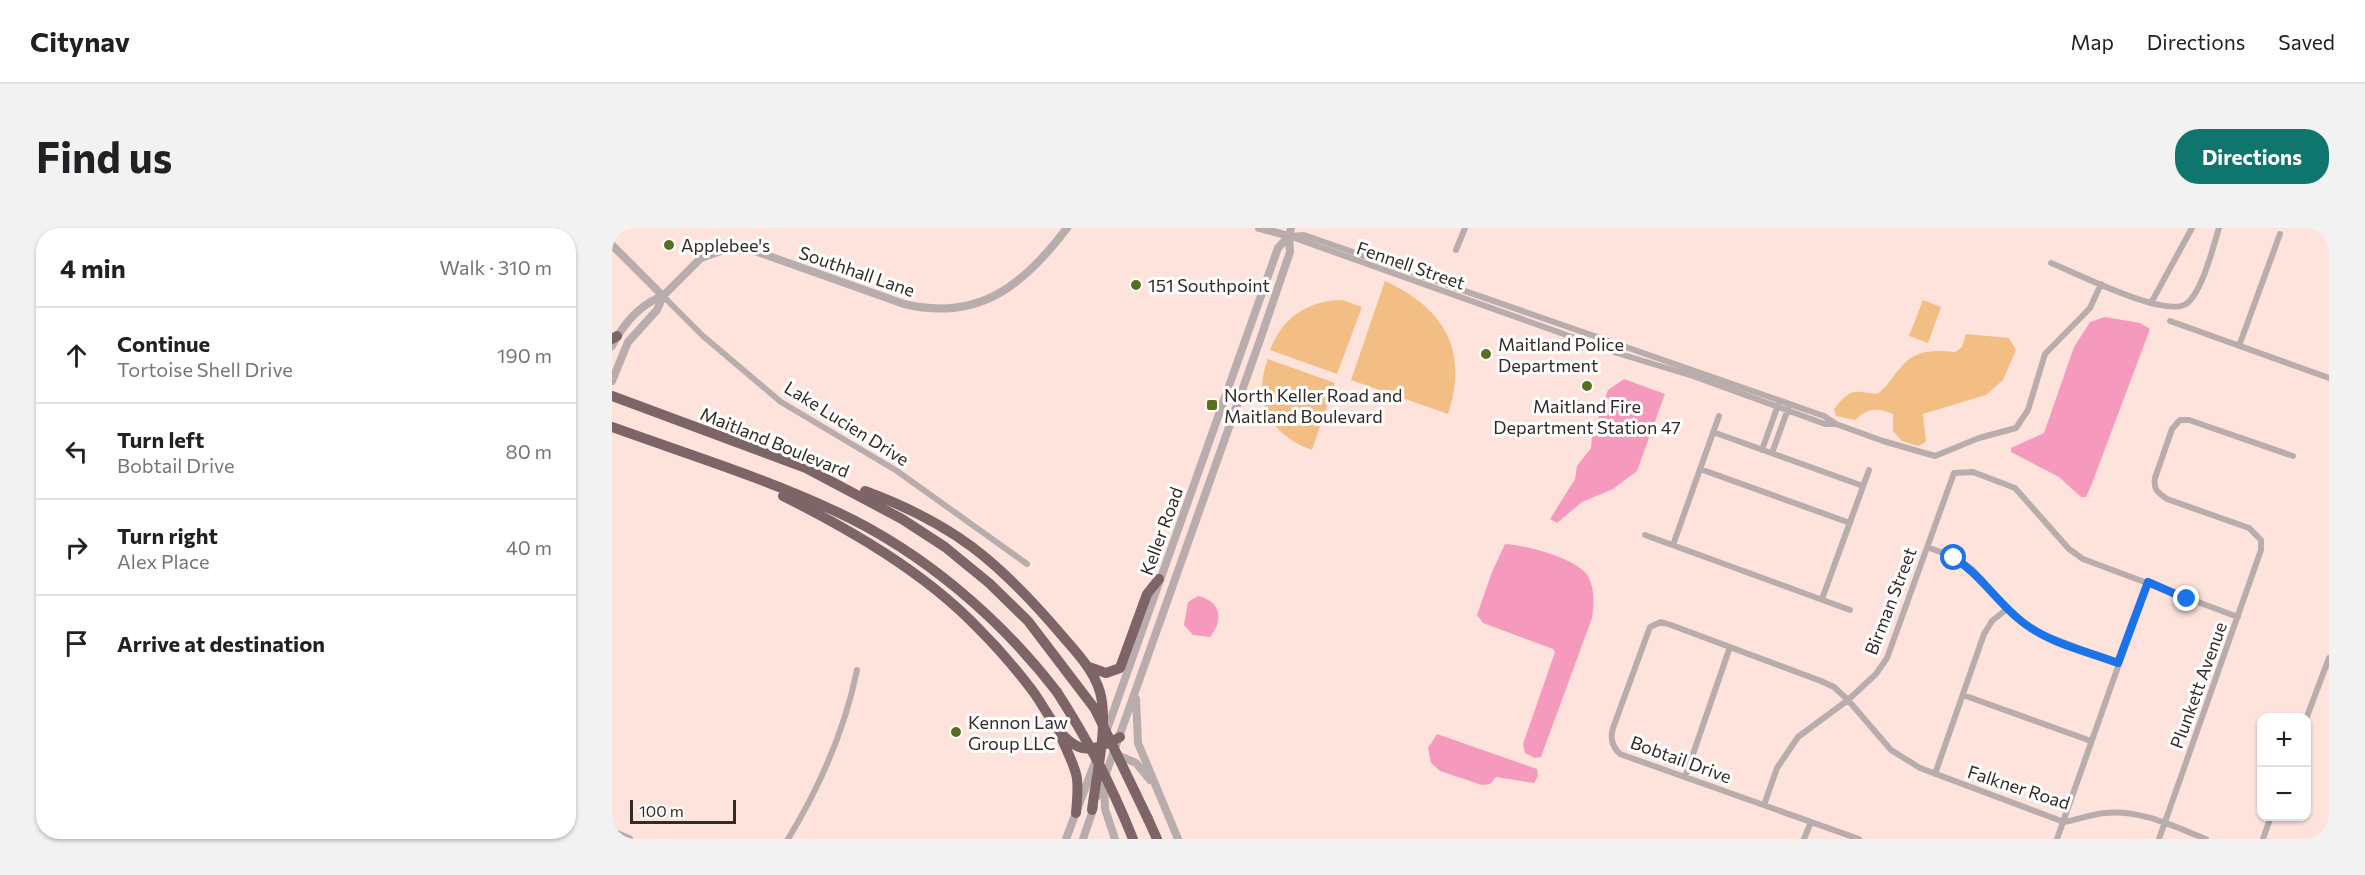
<!DOCTYPE html>
<meta charset="utf-8">
<style>
:root{--surface:#fff;--page:#f2f2f2;--text:#202124;--muted:#757577;--line:#e0e0e0;--accent:#0f766e}
body{margin:0;font-family:Commissioner,sans-serif;background:var(--page);color:var(--text)}
.controls{position:absolute;right:18px;bottom:18px;display:grid;overflow:hidden;border-radius:12px;box-shadow:0 2px 4px #0004}
.controls button{width:54px;height:54px;display:grid;place-items:center;padding:0;border:0;border-bottom:2px solid var(--line);background:var(--surface);color:var(--text);font:30px sans-serif}
.scale{position:absolute;left:18px;bottom:15px;width:106px;box-sizing:border-box;padding-left:6px;border:3px solid #332927;border-top:0;font-size:16px;line-height:21px;white-space:nowrap;color:#332927;-webkit-text-stroke:4px #fff;paint-order:stroke}
.stop{position:absolute;width:18px;height:18px;margin:-14px;border:4px solid #1a73e8;border-radius:50%;background:#fff}
.stop.end{background:#1a73e8;border-color:#fff;box-shadow:0 2px 6px #0008}
.list{margin:0;padding:0;list-style:none}
h2{display:flex;justify-content:space-between;align-items:center;height:78px;margin:0;padding:0 24px;font-size:26px}
h2 small{font-size:20px;font-weight:400;color:var(--muted)}
.list li{display:grid;grid-template-columns:39px 1fr auto;gap:18px;align-items:center;box-sizing:border-box;height:96px;padding:0 24px;border-top:2px solid var(--line)}
.list b{display:block;font-size:22px;white-space:nowrap}
.list p{margin:0;font-size:20px;white-space:nowrap;color:var(--muted)}
.list em{font-size:20px;font-style:normal;color:var(--muted)}
.icon{flex:none;width:33px;height:33px;fill:none;stroke:currentColor;stroke-width:2;stroke-linecap:round;stroke-linejoin:round}
.map{position:relative;flex:none;width:1717px;height:611px;overflow:hidden;border-radius:24px}
header{display:flex;align-items:center;gap:36px;box-sizing:border-box;height:84px;padding:0 30px;background:var(--surface);border-bottom:2px solid var(--line)}
header strong{font-size:28px}
nav{display:flex;gap:33px;margin-inline-start:auto;font-size:21px}
.intro{display:flex;align-items:center;justify-content:space-between;box-sizing:border-box;height:144px;padding:0 36px}
h1{margin:0;font-size:42px}
.button{padding:15px 27px;border-radius:24px;background:var(--accent);color:#fff;font-size:21px;font-weight:700}
main{display:flex;gap:36px;padding:0 36px}
aside{flex:1;background:var(--surface);border-radius:24px;box-shadow:0 2px 4px #0004}
.map>svg:first-child{display:block}
.green{fill:#f3be84}
.water{fill:#f69abd}
.lines{fill:none;stroke-linecap:round;stroke-linejoin:round}
.minor{stroke:#b8acac;stroke-width:6}
.tertiary{stroke:#b8acac;stroke-width:8}
.motorway{stroke:#7d6567;stroke-width:10}
.motorway-bridge{stroke:#7d6567;stroke-width:10}
.route{stroke:#1a73e8;stroke-width:8}
.poi-dot{fill:#596f20;stroke:#fff;stroke-width:2}
.labels{text-anchor:middle;dominant-baseline:central;stroke-width:6;stroke-linejoin:round;paint-order:stroke}
.poi-label{font-size:18px;fill:#332927;stroke:#fff;text-anchor:start}
.street-label{font-size:18px;fill:#332927;stroke:#fff}
</style>
<header>
<strong>Citynav</strong>
<nav><a>Map</a><a>Directions</a><a>Saved</a></nav>
</header>
<div class="intro"><h1>Find us</h1><a class="button">Directions</a></div>
<main>
<aside>
<h2>4 min<small>Walk · 310 m</small></h2>
<ul class="list">
<li><svg class="icon" aria-label="ahead" viewBox="0 0 24 24"><path d="M12 20V5M6 11l6-6 6 6"/></svg><div><b>Continue</b><p>Tortoise Shell Drive</p></div><em>190 m</em></li>
<li><svg class="icon" aria-label="left" viewBox="0 0 24 24"><path d="M17 20v-9H6M10 6l-5 5 5 5"/></svg><div><b>Turn left</b><p>Bobtail Drive</p></div><em>80 m</em></li>
<li><svg class="icon" aria-label="right" viewBox="0 0 24 24"><path d="M7 20v-9h11M14 6l5 5-5 5"/></svg><div><b>Turn right</b><p>Alex Place</p></div><em>40 m</em></li>
<li><svg class="icon" aria-label="arrive" viewBox="0 0 24 24"><path d="M6 21V4h12l-3 4 3 4H6"/></svg><div><b>Arrive at destination</b></div></li>
</ul>
</aside>
<div class="map">
<svg width="1717" height="611" viewBox="0 0 1717 611">
<rect width="100%" height="100%" fill="#fee3dd"/>
<!-- green -->
<path class="green" d="M773 53C832 80 857 122 836 186L739 152Z
M730 72 750 79 725 146 658 122C671 89 695 73 730 72Z
M1311 72 1329 79 1316 115 1297 108Z
M1354 106 1397 110 1404 122 1391 152 1374 167 1311 186 1314 214 1306 218 1290 213 1281 203V186C1265 179 1256 180 1243 192L1224 188 1222 181C1238 161 1240 162 1265 166 1277 158 1280 148 1290 138 1304 121 1323 122 1343 124L1350 119Z
M656 131 723 155 700 222C659 207 639 174 656 131Z"/>
<!-- water -->
<path class="water" d="M1493 89 1528 95 1538 101 1479 258 1474 269H1469L1447 249 1399 224V220L1432 205 1462 119 1478 94Z
M1012 151 1053 166 1025 243 1001 261 970 274 945 295 938 291 963 251 965 238 979 220 980 208 996 162Z
M893 316C913 317 965 330 976 348 983 362 982 375 980 390L929 529 923 530 913 525 911 516 943 424 941 421 871 395 865 387 880 344Z
M586 368C609 373 612 392 598 409L581 407 572 397 576 374Z
M825 506 925 541 926 548 922 555 884 549 878 556 870 557 828 543 819 535 816 520Z"/>
<g class="lines">
<!-- minor -->
<path class="minor" d="M677 8 692 7 1212 188 1224 196 1271 213 1323 228 1367 210 1404 200 1416 182 1433 126 1478 80 1489 56
M677 8 1005 125 1081 148 1213 196H1223
M844 22 853 0
M1439 35C1464 45 1552 90 1574 76 1590 65 1601 19 1607 0
M51 68 91 108 169 174 285 243 415 336
M1539 75 1580 0
M1558 93 1717 150
M1627 118 1668 6
M1101 204 1251 258
M1150 222 1166 177
M1160 225 1176 181
M1088 241 1238 295
M1033 307 1238 382
M1061 317 1107 188
M1315 319 1342 329 1360 341 1395 381 1427 405 1506 435
M1210 371 1257 242
M1351 467 1479 513
M1694 491 1717 430
M1323 546 1372 406 1380 393 1395 381
M1073 549 1118 419
M1152 577 1165 540 1186 509 1236 472 1264 446 1275 430 1342 245 1361 244 1403 260 1457 321 1471 331 1626 389
M176 611C207 560 233 501 245 442
M1192 611 1199 594
M1247 611 1008 526C1000 518 998 511 1001 500L1038 399 1049 394 1059 397 1209 453 1222 459 1236 472 1279 522 1308 540 1452 594C1466 592 1479 586 1493 585 1528 581 1563 599 1594 611
M1445 611 1536 354
M1547 611 1649 322V312L1637 300 1555 271C1546 265 1541 261 1543 250L1560 201 1568 192H1577L1681 228
M1651 611 1659 588"/>
<!-- tertiary -->
<path class="tertiary" d="M647 0 677 8
M0 17 51 68
M0 118C11 97 28 76 51 68
M0 153 16 114 45 82 51 68 89 30 109 23 137 21 292 76C367 94 412 57 455 0
M524 471 526 515 566 611
M493 507 666 20 677 8
M503 526 524 535 538 552
M492 557 493 581 503 611
M486 568 648 112 678 24 677 8 679 0
M0 604 17 611
M454 611 485 529
M471 611 482 579"/>
<!-- motorway -->
<path class="motorway" d="M0 111 5 108
M0 168 194 240 290 291 333 319 377 355 416 393 483 481
M0 199C75 226 153 250 225 284 311 324 388 390 445 464
M253 263C342 296 386 333 447 404 462 422 481 440 488 464 497 497 484 548 480 582
M171 268C239 302 312 344 366 400 385 419 404 441 420 462 433 479 445 508 465 518 478 525 496 516 508 509
M477 439 494 445 508 440 535 366 547 351
M449 509C465 546 468 544 464 585
M536 591 545 611"/>
<!-- motorway-bridge -->
<path class="motorway-bridge" d="M445 464C477 514 499 556 521 611
M483 481 536 591"/>
</g>
<g class="lines">
<!-- route -->
<path class="route" d="M1342 330C1369 347 1384 373 1409 393 1436 415 1474 423 1506 435L1536 354 1575 371"/>
</g>
<!-- markers -->
<g class="poi-dot">
<circle cx="57" cy="17" r="6"/>
<circle cx="524" cy="57" r="6"/>
<circle cx="874" cy="126" r="6"/>
<circle cx="975" cy="158" r="6"/>
<rect x="594" y="171" width="12" height="12" rx="3"/>
<circle cx="344" cy="504" r="6"/>
</g>
<g class="labels">
<!-- poi labels -->
<g class="poi-label">
<text x="69" y="17">Applebee's</text>
<text x="536" y="57">151 Southpoint</text>
<text x="886" y="116">Maitland Police<tspan x="886" dy="21">Department</tspan></text>
<text x="612" y="167">North Keller Road and<tspan x="612" dy="21">Maitland Boulevard</tspan></text>
<text x="975" y="178" text-anchor="middle">Maitland Fire<tspan x="975" dy="21">Department Station 47</tspan></text>
<text x="356" y="494">Kennon Law<tspan x="356" dy="21">Group LLC</tspan></text>
</g>
<!-- street labels -->
<g class="street-label">
<text transform="translate(799 37) rotate(19)">Fennell Street</text>
<text transform="translate(245 43) rotate(19)">Southhall Lane</text>
<text transform="translate(235 195) rotate(32)">Lake Lucien Drive</text>
<text transform="translate(163 214) rotate(22)">Maitland Boulevard</text>
<text transform="translate(549 303) rotate(-70)">Keller Road</text>
<text transform="translate(1278 373) rotate(-69)">Birman Street</text>
<text transform="translate(1586 457) rotate(-70)">Plunkett Avenue</text>
<text transform="translate(1069 531) rotate(20)">Bobtail Drive</text>
<text transform="translate(1407 559) rotate(18)">Falkner Road</text>
</g>
</g>
</svg>
<div class="controls">
<button>+</button>
<button>−</button>
</div>
<div class="scale">100 m</div>
<div class="stop" style="left:1342px;top:330px"></div>
<div class="stop end" style="left:1575px;top:371px"></div>
</div>
</main>
